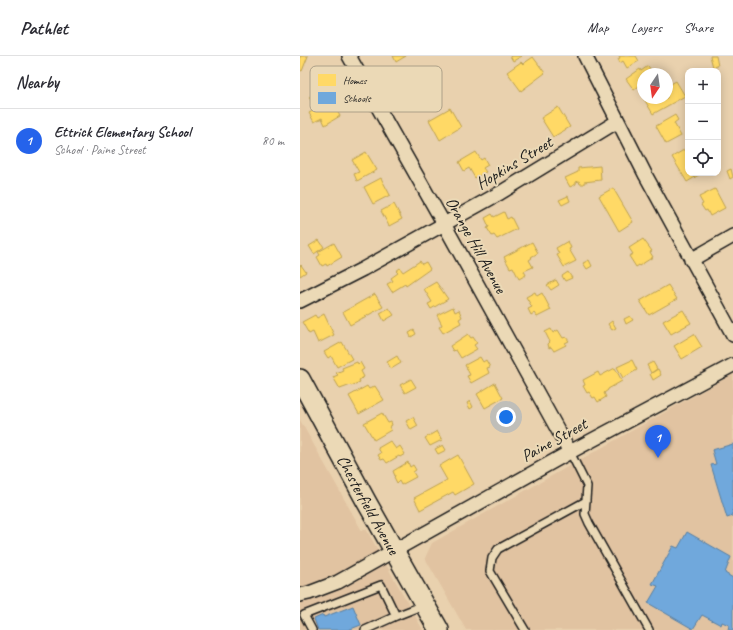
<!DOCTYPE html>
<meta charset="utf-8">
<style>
:root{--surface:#fff;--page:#f2f2f3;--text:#2b2b33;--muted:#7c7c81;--line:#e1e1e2;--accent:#2563eb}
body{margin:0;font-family:Caveat,sans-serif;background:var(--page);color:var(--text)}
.controls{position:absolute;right:12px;top:12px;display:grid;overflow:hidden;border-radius:8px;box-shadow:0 2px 10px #0003}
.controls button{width:36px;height:36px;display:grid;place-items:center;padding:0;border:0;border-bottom:1px solid var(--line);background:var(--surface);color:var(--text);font:20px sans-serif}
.compass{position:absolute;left:337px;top:12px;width:36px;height:36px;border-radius:50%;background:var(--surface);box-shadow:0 2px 10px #0003;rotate:193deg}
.you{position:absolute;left:206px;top:361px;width:14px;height:14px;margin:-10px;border:3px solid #fff;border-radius:50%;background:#1a73e8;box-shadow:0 0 0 6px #1a73e833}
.badge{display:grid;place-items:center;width:26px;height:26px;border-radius:50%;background:var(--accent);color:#fff;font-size:13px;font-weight:700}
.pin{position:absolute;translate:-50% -33px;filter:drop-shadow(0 1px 2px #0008)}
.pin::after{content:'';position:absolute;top:21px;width:14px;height:12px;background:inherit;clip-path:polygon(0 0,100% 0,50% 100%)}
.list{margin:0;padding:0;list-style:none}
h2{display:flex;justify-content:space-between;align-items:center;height:52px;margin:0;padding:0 16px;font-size:17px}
h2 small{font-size:13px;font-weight:400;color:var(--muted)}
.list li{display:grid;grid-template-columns:26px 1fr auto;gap:12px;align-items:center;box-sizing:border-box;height:64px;padding:0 16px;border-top:1px solid var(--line)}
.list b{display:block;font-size:15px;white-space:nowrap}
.list p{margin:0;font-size:13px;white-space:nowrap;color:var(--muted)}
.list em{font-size:13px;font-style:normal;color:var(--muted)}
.icon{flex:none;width:22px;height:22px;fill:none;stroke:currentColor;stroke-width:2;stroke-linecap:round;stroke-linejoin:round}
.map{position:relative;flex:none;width:433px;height:574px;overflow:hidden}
header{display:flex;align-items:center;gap:24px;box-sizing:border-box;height:56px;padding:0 20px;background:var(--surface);border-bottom:1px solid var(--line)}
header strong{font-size:19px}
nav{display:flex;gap:22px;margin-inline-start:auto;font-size:14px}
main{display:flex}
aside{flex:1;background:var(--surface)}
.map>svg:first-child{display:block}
.built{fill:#e1c3a1}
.homes{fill:#ffd966;stroke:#bba050}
.schools{fill:#6fa8dc;stroke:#567ea2}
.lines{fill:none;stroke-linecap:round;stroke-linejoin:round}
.service-casing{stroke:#1c1c1c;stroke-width:10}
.minor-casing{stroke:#1c1c1c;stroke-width:16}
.secondary-casing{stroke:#1c1c1c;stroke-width:22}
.service{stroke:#ebd9b6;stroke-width:7}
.minor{stroke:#ebd9b6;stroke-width:13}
.secondary{stroke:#ebd9b6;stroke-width:19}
.labels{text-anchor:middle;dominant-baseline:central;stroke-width:4;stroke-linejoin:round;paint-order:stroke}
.street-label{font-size:17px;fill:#1c1c1c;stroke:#ebd9b6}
.key{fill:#ebd9b6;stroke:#ada088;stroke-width:1}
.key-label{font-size:11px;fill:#1c1c1c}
</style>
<header>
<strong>Pathlet</strong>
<nav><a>Map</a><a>Layers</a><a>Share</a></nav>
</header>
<main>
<aside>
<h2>Nearby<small></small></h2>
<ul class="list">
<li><span class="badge">1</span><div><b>Ettrick Elementary School</b><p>School · Paine Street</p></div><em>80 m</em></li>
</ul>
</aside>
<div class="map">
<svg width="433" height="574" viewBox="0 0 433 574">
<rect width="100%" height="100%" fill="#e9d1ae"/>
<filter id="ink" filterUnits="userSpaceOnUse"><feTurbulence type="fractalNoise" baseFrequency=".025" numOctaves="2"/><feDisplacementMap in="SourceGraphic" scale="8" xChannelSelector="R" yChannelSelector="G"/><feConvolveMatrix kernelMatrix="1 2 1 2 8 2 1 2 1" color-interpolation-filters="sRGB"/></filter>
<g filter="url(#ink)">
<!-- built -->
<path class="built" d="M433 318V574H166L125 502 132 487Z
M0 364 62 475 66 473 123 574H0Z"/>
<!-- homes -->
<path class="homes" d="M0 0H8L2 15 0 14Z
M93 0H106L96 6Z
M210 0H222L213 5Z
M319 0H336L339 5 327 12 323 5 320 7 318 3 320 2Z
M410 0H416L418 10 413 11Z
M233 1 245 17 221 35 207 16 221 6 223 8Z
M348 10 354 18H343V27L334 34 326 23 340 13 341 15Z
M376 25 385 40 353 58 344 43 367 42V30Z
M24 32 40 60 25 69 22 62 14 66 9 57 16 53 9 41Z
M258 51 270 71 253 81 241 62Z
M150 52 161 71 140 84 129 64Z
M375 59 378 64 374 67 381 80 366 88 356 70Z
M387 92 388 94V117H402L387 126 372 101Z
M66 96 77 114 57 125 54 118 59 116 52 104Z
M176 96 181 104 184 102 188 109 183 112 186 116 175 122 169 112 164 115 159 106Z
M300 110 301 124 284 126V128H280L279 125 276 126V128L270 131 265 122 278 116V112Z
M431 113 433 121 430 123 427 115Z
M81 122 90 139 73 148 64 131Z
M313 132 333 166 319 175 299 140Z
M415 133 425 152 410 160 407 154 405 155 401 149 403 148 399 141Z
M268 140 270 145 262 149 259 144Z
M94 148 102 163 89 170 81 155Z
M204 156 207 163 211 161 217 173 197 183 194 179 192 180 187 172 189 171 185 162 192 158 194 161Z
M343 183 352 195 350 196 353 201 339 210V209L336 211 329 200 333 198 329 192Z
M19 184 24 191 14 198 9 190Z
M268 185 271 192 269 193 276 205 264 211 257 199 259 198 256 192Z
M232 186 238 197 231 201 232 202 229 204 233 211 224 215 226 219 219 223 213 211 210 212 204 201Z
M34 187 42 201 27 210 26 208 22 210 17 201 20 199 18 196Z
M289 204 292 210 287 213 283 207Z
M120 205 122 208 126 206 130 213 106 230 105 228 92 236 87 228 93 225 91 222 98 217 96 215 100 212 103 216Z
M1 209 6 216 0 220V210Z
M268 216 272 222 265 225 262 220Z
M256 224 259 229 251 234 247 229Z
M136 226 148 243 131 253 128 248 132 246 124 233Z
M368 229 377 243 349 259 340 245Z
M235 236 237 240 242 237 251 254 237 261 234 257 231 259 228 253 232 251 226 241Z
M75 238 83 251 50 269 43 256Z
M153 251 155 256 159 254 162 261 159 263 161 267 143 277 139 271 142 269 137 259Z
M89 252 94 259 84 265 80 257Z
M383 254 391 267 371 278 363 265Z
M24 258 34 279 18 287 13 276 9 278 2 266 15 259 17 262Z
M330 260 333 264 326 268 324 263Z
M312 265 316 272 312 274 308 268Z
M251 273 253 277 258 274 263 282 266 281 269 285 265 287 266 289 254 295 251 291 249 292 248 288 250 286 245 276Z
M114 274 116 278 111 281 109 277Z
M168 278 171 282 173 281 177 287 174 289 177 293 161 302 156 294 153 295 150 290Z
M394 278 402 291 382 303 374 290Z
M42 286 52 303 37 311 31 300 28 302 24 296Z
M97 300 101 307 91 313 87 306Z
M180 301 183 306 186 304 190 311 187 312 189 317 171 327 167 320 170 319 165 309Z
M332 304 337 314 323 322 317 311Z
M57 306 58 308 60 306 64 313 61 315 64 321 59 324 60 326 51 330V329L40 333 33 321 38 319 36 317 43 314 42 312Z
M353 306 357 313 351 317 347 309Z
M315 312 322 325 308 333V334L304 337 306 341 298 346 295 341 293 342 289 336 287 337 283 330 285 329 283 324 298 316 300 320Z
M358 313 361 319 353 324 350 318Z
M111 323 116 331 105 337 100 329Z
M195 327 203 342 185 352 177 338Z
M67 330 69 333 75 330 84 344 59 358 49 340Z
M170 345 173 351 170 353 167 347Z
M82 357 88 367 91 366 92 369 89 371 91 374 74 384 64 367Z
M113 361 118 370 111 374 106 365Z
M137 375 142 384 130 390 125 382Z
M90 385 96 393 100 390 105 398 100 401 99 400 87 407 84 403 81 404 78 399 81 397 78 392Z
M143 389 146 394 138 398 135 393Z
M158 399 174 428 155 439 153 436 120 454 114 442 147 424 139 410Z
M108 406 110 411 113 409 116 414 113 416 116 421 101 429 99 425 97 427 94 421 95 420 93 415Z"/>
<!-- schools -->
<path class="schools" d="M433 388V460L427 462 411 409 416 408 412 394Z
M387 476 431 501 425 517 433 522V574H428L429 569 422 566 421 569 402 559 393 573 348 547 358 530 352 528 373 490 378 492Z
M53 550 61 569 48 574H18L14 563 23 559 24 561Z"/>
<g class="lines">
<!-- service casing -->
<g class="service-casing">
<path id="service" d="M270 396 287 430 285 458 289 467 349 574
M12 574 4 559 81 529 96 560 124 549
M65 574 96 560
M225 574 190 515 192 502 198 493 286 445"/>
</g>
<!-- minor casing -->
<g class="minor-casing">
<path id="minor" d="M49 0 144 168 270 396
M285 0 346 120 433 279
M391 204 433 180
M0 245 63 213 200 137 318 65
M0 539 9 537 38 526 270 396 433 309"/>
</g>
<!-- secondary casing -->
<g class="secondary-casing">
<g id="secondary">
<path id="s1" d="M0 323 66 445 139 574"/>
</g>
</g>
<!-- service -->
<use href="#service" class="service"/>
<!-- minor -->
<use href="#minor" class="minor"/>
<!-- secondary -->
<use href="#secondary" class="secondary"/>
</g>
</g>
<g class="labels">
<!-- street labels -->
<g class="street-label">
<text transform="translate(214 107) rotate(-31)">Hopkins Street</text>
<text transform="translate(176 189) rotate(61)">Orange Hill Avenue</text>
<text transform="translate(254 384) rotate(-29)">Paine Street</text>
<text stroke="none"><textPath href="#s1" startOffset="143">Chesterfield Avenue</textPath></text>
</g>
</g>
<!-- legend -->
<rect x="10" y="10" width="132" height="46" rx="6" class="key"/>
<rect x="18" y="18" width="18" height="12" fill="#ffd966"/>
<rect x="18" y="36" width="18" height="12" fill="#6fa8dc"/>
<g class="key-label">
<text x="43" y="28">Homes</text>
<text x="43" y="46">Schools</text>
</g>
</svg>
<div class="controls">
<button>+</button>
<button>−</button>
<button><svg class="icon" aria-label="locate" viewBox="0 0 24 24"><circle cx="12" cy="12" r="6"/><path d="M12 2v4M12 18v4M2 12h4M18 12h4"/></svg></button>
</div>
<svg class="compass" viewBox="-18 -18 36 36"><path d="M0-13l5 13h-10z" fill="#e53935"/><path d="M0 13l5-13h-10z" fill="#7c7c81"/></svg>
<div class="you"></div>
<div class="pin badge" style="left:358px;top:402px">1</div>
</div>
</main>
